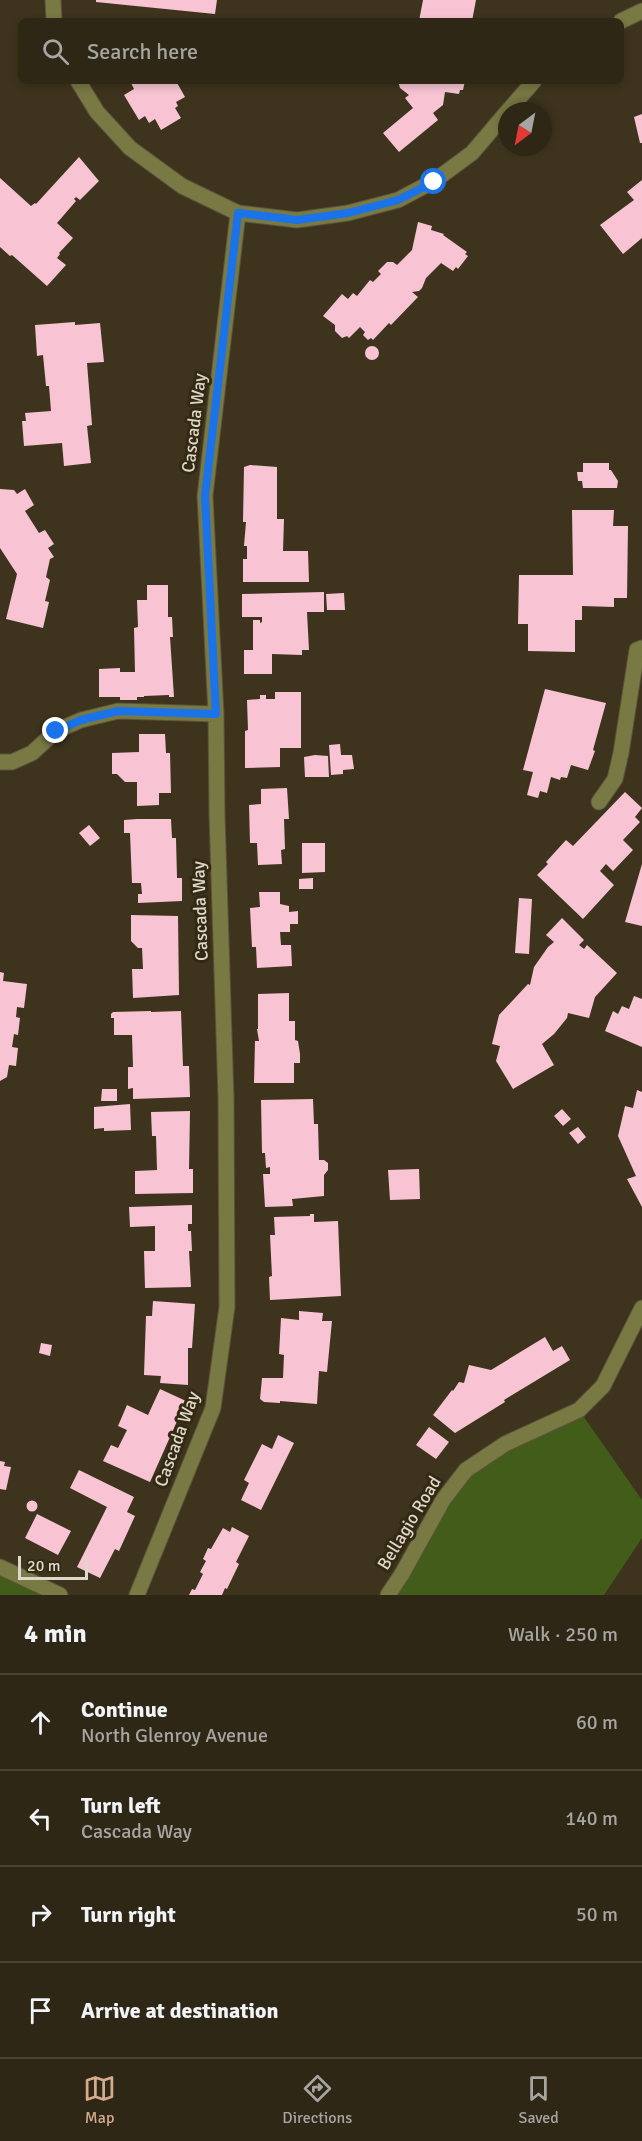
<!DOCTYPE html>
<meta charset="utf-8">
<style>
:root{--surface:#2e2716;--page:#362f1f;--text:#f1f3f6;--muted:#a7a5a1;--line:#494435;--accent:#d6ab8b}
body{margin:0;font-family:Signika,sans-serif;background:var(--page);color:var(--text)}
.compass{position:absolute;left:498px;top:102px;width:54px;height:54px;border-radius:50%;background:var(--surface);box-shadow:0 3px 9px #0003;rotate:212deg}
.scale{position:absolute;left:18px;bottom:15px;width:70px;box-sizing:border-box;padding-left:6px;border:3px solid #ded8cb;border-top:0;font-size:16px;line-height:21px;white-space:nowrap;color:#ded8cb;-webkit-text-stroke:4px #342a13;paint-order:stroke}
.stop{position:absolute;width:18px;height:18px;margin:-14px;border:4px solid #1a73e8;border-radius:50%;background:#fff}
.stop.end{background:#1a73e8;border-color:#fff;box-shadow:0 2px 6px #0008}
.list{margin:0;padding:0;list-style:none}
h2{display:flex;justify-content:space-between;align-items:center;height:78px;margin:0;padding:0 24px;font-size:26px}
h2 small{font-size:20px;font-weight:400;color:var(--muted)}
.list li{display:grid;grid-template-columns:39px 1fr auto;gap:18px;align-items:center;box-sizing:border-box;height:96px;padding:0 24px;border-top:2px solid var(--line)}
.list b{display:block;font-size:22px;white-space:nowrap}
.list p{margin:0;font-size:20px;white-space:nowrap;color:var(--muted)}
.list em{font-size:20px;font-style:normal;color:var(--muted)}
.icon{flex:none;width:33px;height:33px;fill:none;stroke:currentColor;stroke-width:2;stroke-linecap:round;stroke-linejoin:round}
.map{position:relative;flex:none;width:642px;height:1595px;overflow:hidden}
.search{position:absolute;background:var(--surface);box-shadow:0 3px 9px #0003;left:18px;right:18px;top:18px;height:66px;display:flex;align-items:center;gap:15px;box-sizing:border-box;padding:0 21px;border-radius:9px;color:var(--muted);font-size:22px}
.sheet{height:462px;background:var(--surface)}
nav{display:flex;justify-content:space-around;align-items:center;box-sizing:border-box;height:84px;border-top:2px solid var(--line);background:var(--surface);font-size:16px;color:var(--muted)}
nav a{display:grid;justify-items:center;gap:3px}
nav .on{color:var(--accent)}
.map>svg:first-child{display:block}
.green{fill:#425c19}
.building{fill:#f8c4d4}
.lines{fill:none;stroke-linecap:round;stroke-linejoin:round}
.minor-casing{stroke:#5b523c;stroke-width:17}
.minor{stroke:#797944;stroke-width:15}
.route{stroke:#1a73e8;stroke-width:8}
.labels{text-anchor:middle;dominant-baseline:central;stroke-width:6;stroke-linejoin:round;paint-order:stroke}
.street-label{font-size:18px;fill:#ded8cb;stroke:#342a13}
</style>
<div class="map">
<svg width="642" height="1595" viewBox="0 0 642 1595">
<rect width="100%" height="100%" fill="#3e341d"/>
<!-- green -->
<path class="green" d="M579 1410 642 1500V1538L604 1595H388L466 1470Z
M0 1567 59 1595H0Z"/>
<!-- building -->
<path class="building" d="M96 0H217L215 14 96 2Z
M423 0H476L472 21H419Z
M130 81H176L185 97 176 102 178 106 175 108 181 118 161 130 155 119 149 123 145 116 139 120 124 95 134 89Z
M398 81H465L463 90H460L459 94 445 92 443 105 433 113 438 120 399 152 383 133 413 108 405 98 409 95 400 88Z
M642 114V143H640L634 117Z
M79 157 99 181 80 200 76 197 74 199 76 201 57 223 73 238 59 253 60 254 57 258 66 265 47 286 12 255 10 256 0 247V178L31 206 35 203 36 204Z
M642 180V238L623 254 600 225 634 200 627 192Z
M418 222 432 226 431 230 444 234 443 235 467 252 465 254 468 256 458 269 456 267 453 271 441 263 426 278 422 288 419 291 412 292 418 297 391 325 389 323 373 340 371 338 368 340 363 335 365 332 360 327 349 338 347 336 342 338 335 331V325L323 316 342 294 348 299 353 293 357 296 370 280 373 282 381 274 378 271 387 262H393L397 265 412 250Z
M75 322V325L100 323 104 362 87 363 92 425 87 426 91 463 64 466 62 443 24 446 22 421H26L25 413 51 411 49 386H46L43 355 37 356 35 325Z
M365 353a7 7 0 1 1 14 0a7 7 0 1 1-14 0Z
M583 463H609V470H611L618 481 617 488H583L582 481H578L577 472H583Z
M250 465 277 467V519H284L283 551H308L309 582H243V559H247V546H244L246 522H243L244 467Z
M0 489 14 490 17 494 25 489 34 505 25 511 39 533 45 530 54 544 48 548 54 557 50 559 46 577 50 580 45 601 49 602 43 628 6 619 17 574 0 548Z
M572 510H614L613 526H628L627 598H614V607L582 606V620H575V652L528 651V624H518L519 575H573Z
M147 585H168V617H172L173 637H170L174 697H169V695L144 696V697H137V700H120V697H99V669L120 668V672H135L134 628 138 627 137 600H147Z
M324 592V612H307L309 650H302V655L272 654V674H244V650H253V620H260V623L262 622V617H242V594Z
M344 593 345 610H327L326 594Z
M545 689 606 703 593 750 595 751 588 770 571 765 567 778 561 777 560 780 551 777 547 793 540 791 538 798 527 795 533 772 523 770Z
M275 692H301V748H280V767L245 768V731L248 730 247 700 260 699V695H266V699H275Z
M139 734H165L166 753H170L171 793H159V805L137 806V782H125L117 774H112V753L139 752Z
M340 744 341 755H352L354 769 343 770V774L331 775 329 745Z
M315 755 328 756 329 777H305L304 757Z
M287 788 289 819H284L285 849 281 850 282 864 258 865 257 843H250L249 805 261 804V789Z
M625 792 642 808 635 817 640 822 623 840 633 850 613 871 606 864 600 871 614 885 583 919 537 875 548 864 546 862 566 840 573 846Z
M137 819H171L172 838H176L177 878H182V901L138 903V894H142L141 883H132L130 833H124V820Z
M89 825 100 838 90 846 79 833Z
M302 843H325V872L302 873Z
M642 864V926L625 922Z
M313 878V889H299V879Z
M259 892H280V904L289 906V912L298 911V924H290V932H280L281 945H291L292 966 257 968 256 947H252L250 908 260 907Z
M519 898 532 899 529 954 515 953Z
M131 915 178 916 179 995 133 998 132 969H143L142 948H138L131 941Z
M562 918 584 940 579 945 584 949 587 945 617 973 595 997 589 1018 568 1013 567 1018 554 1034 542 1044 554 1065 513 1089 496 1061 500 1046 492 1044 499 1015 528 984 530 985 534 967 548 947 554 942 546 935Z
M0 972 4 973 3 981 27 984 24 1008 17 1007 16 1017 20 1018 18 1035 14 1034 12 1047 18 1048 16 1066 9 1065 7 1077 0 1081Z
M289 993V1021H295V1040L298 1041 300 1054V1063H294V1083H254L255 1041H259L257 1029H258V994Z
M634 996 642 999V1047L605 1031 613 1011 618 1014 622 1006 629 1009Z
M151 1011V1012L181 1011 183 1066H189L190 1097 133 1099V1088L128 1089V1067H133L132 1035H114V1018H111V1014L113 1012Z
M102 1089H117V1101H101Z
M637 1090 642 1092V1207L627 1179 636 1176 618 1136 625 1106 633 1108Z
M313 1099 314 1124H318L319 1160H324L328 1163V1170L324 1175V1196L292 1199 293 1206 265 1207 263 1174H270V1167L266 1168 265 1153H262L261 1100Z
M130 1104 131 1130 104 1131V1128L94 1129V1107Z
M562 1109 571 1119 563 1126 554 1116Z
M190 1111 189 1169H193V1193L135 1194V1171L157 1170 156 1136H152L151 1112Z
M578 1127 586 1137 578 1144 569 1133Z
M419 1169 420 1199 390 1200 388 1170Z
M192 1205V1224H188V1231H191L192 1251H189L191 1287 145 1288 144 1251H155V1226L130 1227 129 1207Z
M310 1214H314V1222L338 1221 341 1296 270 1300 269 1277 272 1276 270 1235H275L274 1217 310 1216Z
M153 1301 195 1304 192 1348H188V1385L160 1383 161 1376 144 1375 146 1316H152Z
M299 1311 323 1313 322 1321H332L327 1372 319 1371 317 1404 280 1401V1403L264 1402 260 1399 262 1378H283L284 1355 279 1354 281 1318 299 1320Z
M545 1337 553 1351 562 1346 570 1360 504 1400 505 1402 455 1433 433 1415 452 1390 453 1391 459 1382 464 1383 469 1365 491 1370Z
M41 1343 52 1345 50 1356 39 1353Z
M160 1389 186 1401 150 1482 103 1461 111 1445 118 1448 127 1430 118 1426 127 1405 148 1415Z
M429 1427 449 1442 436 1459 416 1445Z
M278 1435 294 1443 261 1510 241 1500 249 1483 244 1480 262 1444 272 1449Z
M0 1461 5 1462 4 1466 11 1467 6 1490 0 1489Z
M79 1470 134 1497 127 1512 135 1516 119 1551 115 1549 100 1578 77 1567 107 1507 70 1488Z
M26.5 1506a5.5 5.5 0 1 1 11 0a5.5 5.5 0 1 1-11 0Z
M37 1514 71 1531 58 1555 25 1538Z
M232 1527 249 1536 236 1562 239 1564 227 1589 225 1588 222 1595H189L192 1589 195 1590 203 1574 200 1572 206 1561 203 1559 208 1548 211 1549 223 1528 230 1532Z"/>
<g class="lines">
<!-- minor casing -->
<g class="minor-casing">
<path id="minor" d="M53 0 54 21
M621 21 642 11
M78 81 97 112 130 148 182 186 238 213 297 220 348 213 398 200 434 181 472 153 507 112
M508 111 534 81
M0 762H12L32 753 56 731 81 720 118 711 216 714
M599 802 615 779 621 753 637 650 642 648
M0 1567 60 1595
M137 1595 213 1408 227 1307 226 1098 217 815 216 714 205 496 238 213
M388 1595 402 1574 443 1500 466 1470 505 1444 579 1410 603 1386 642 1308"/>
</g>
<!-- minor -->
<use href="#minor" class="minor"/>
</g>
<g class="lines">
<!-- route -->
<path class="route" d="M56 731 81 720 118 711 216 714 205 496 238 213 297 220 348 213 398 200 434 182"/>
</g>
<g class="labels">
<!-- street labels -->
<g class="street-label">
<text transform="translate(194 423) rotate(-83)">Cascada Way</text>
<text transform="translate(200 911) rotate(-92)">Cascada Way</text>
<text transform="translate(177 1439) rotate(-70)">Cascada Way</text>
<text transform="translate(409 1523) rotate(-59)">Bellagio Road</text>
</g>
</g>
</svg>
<svg class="compass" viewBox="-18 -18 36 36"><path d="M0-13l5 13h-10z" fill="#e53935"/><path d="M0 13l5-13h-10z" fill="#a7a5a1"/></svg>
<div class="scale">20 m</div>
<div class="stop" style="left:434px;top:182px"></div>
<div class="stop end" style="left:56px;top:731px"></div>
<div class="search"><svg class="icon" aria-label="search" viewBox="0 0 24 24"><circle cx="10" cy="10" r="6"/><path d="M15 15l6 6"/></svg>Search here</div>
</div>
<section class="sheet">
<h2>4 min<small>Walk · 250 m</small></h2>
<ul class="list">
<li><svg class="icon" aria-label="ahead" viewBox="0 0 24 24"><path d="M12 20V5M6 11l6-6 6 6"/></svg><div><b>Continue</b><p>North Glenroy Avenue</p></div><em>60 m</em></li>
<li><svg class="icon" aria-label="left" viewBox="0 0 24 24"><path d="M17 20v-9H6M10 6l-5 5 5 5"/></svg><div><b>Turn left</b><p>Cascada Way</p></div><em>140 m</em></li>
<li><svg class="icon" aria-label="right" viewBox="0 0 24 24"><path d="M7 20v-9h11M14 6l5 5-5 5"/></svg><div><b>Turn right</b></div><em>50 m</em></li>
<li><svg class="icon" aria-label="arrive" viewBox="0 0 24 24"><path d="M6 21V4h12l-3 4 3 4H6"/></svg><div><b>Arrive at destination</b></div></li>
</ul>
</section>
<nav>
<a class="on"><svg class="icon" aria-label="map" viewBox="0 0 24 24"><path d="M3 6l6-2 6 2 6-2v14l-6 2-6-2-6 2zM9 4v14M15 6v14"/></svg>Map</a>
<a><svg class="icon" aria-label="directions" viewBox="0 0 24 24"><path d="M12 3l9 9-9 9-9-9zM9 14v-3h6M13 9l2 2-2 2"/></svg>Directions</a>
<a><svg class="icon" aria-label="saved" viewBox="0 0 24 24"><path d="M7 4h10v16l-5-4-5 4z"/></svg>Saved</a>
</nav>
